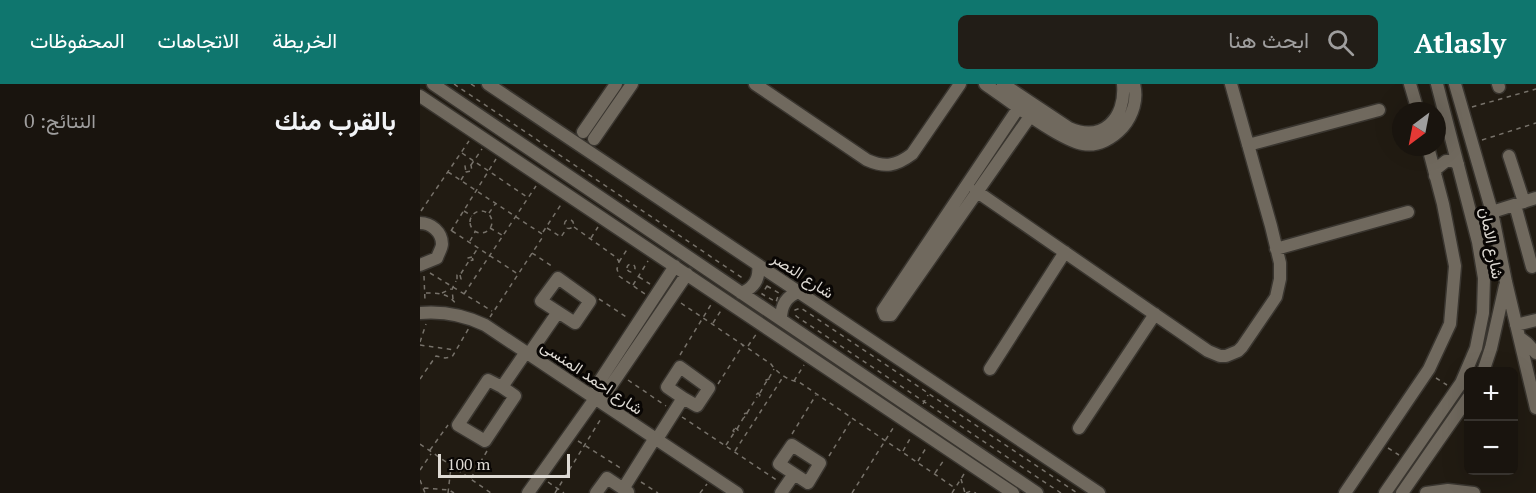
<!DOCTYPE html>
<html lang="ar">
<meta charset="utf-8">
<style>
:root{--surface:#19140e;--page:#221d17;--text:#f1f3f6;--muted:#9f9e9e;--line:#37332e;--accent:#0f766e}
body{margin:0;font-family:"PT Serif",Vazirmatn,serif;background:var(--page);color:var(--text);direction:rtl}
.controls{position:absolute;right:18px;bottom:18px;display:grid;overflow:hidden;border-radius:9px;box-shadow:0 6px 24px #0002}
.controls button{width:54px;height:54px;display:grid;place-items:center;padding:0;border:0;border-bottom:2px solid var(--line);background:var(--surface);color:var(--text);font:30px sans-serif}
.compass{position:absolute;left:972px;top:18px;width:54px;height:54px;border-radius:50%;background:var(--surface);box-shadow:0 6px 24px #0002;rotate:212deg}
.scale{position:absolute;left:18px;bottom:15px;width:132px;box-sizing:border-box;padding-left:6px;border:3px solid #dedad4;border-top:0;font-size:16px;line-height:21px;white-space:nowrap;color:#dedad4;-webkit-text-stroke:4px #090604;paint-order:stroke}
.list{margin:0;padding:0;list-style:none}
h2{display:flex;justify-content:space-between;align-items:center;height:78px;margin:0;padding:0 24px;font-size:26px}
h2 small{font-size:20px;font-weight:400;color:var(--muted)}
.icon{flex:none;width:33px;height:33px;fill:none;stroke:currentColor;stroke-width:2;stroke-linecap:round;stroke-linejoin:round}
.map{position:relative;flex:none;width:1116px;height:409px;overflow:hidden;direction:ltr}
header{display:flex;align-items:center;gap:36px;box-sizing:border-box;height:84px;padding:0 30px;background:var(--accent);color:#fff}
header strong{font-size:28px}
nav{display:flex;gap:33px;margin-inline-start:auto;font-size:21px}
.search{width:420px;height:54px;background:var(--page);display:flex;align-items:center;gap:15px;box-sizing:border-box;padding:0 21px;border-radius:9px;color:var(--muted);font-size:22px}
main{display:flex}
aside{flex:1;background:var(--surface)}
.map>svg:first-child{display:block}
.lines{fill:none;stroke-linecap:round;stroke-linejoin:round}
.minor-casing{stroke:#39352f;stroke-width:15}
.path{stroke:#77726a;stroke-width:1.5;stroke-dasharray:4.5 4.5;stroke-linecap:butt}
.minor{stroke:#70695e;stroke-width:12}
.labels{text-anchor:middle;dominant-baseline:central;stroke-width:6;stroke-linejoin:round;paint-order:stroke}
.street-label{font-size:16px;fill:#dedad4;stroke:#090604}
</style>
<header>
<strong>Atlasly</strong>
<div class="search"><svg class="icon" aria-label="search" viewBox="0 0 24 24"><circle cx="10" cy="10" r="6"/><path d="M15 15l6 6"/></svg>ابحث هنا</div>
<nav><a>الخريطة</a><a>الاتجاهات</a><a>المحفوظات</a></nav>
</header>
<main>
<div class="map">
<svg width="1116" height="409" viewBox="0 0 1116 409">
<rect width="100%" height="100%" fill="#211b12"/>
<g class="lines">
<!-- minor casing -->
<g class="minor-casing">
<path id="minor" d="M13 0 617 409
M68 0 679 409
M335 0 447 76C465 84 476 82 492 70L540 0
M565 0C587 15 639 56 663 60 678 63 693 54 703 43 713 31 718 15 714 0
M583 0 649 44C683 59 706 34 703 0
M990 0 998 27
M1035 0 1072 128 1086 198 1116 324
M1078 0 1079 3
M0 12 593 409
M599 23 463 226 465 231H471L611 31
M163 48 196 0
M174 55 212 0
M828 61 959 26
M1089 72 1104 118
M1015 92 1016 85 1026 77H1033L1038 80
M556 107 788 267 800 272H806L818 267 822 263 856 213 860 195V179L851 142 811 0
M1095 121 1112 183
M1072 128 1116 114
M0 139C11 139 22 148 22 160 22 164 18 170 17 174L0 181
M856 165 988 128
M321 209C334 204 340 195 338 181
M0 229C23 227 44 231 65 241L317 409
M361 235C361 222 366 212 379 208
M1096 241 1116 236
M1099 253 1107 259 1116 269
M109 270 138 228 155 239 170 217 138 194 121 217 138 228
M570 285 645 168
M1063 288 1071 264 1085 202
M82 303 95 312 65 357 38 341 68 296 82 303 106 268
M174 316 182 313 188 306 267 190
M659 344 735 230
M237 355 263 314 277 322 289 304 260 283 247 303 263 314
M372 361 400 379 388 399 359 380Z
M203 405 235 354
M108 409 174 316 177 301 255 182
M176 409 187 394 208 408
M361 409 374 390
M925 409 1009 285 1030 240 1035 182 1023 120 1008 63
M965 409 1041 299 1056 264 1063 229 1064 194 1058 158 1017 0
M982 409 1048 314
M1006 409 1028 406 1054 409"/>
</g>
<!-- path -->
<path class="path" d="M34 0 324 195
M51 0 57 4
M1052 23 1116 5
M1062 56 1116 39
M42 69 107 113
M51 81 62 65
M28 88 122 150V154L70 233
M41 96 46 88 52 87 51 81 45 82 46 88
M1 127 49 57
M44 127 52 132
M50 138a11 11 0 1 1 22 0a11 11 0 1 1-22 0Z
M69 129 76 119
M144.5 140a4.5 4.5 0 1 1 9 0a4.5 4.5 0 1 1-9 0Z
M154 143 197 174 199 178 197 185 199 192 225 210
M70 144 82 151
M127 144 141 153 147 144
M31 147 76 75
M32 147 98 190
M123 148 142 119
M171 154 178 143
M50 157 55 148
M112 169 133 183
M52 173 48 174 49 177 53 176 52 173 58 164
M199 178 208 164
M207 184a4 4 0 1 1 8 0a4 4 0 1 1-8 0Z
M10 189 72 227
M40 191 41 195 37 196V191H40L49 177
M4 192 5 217
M219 193 230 200
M213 201 228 177
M347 202 359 209 356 218 342 210Z
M6 209C18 209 28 209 36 220
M22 209 31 205
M44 210 116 102
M33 215 32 205 36 197
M179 215 208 234
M261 219 351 280C357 289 369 297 379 298L535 404
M293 239 302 225
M0 258 6 240
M0 261 35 266
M328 262 337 249
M260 271 292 219
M349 294 354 285
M1016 294 1027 301
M0 295 16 272 25 274 32 273 49 244
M208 296 246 322
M374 297 384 281
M298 300 323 261
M338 309 340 311 339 313 336 311Z
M340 309 346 298H349V295L346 296V298
M503 320 508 311
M327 329 337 313
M262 333 358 397
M315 344 318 346 316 349 313 347Z
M317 345 324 333 323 330 327 329V333H324
M372 350 396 311
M158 357 202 385
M0 360 71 409
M306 361 314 349
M968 364 979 371
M10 366 28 341
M315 367 363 293
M483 367 491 353
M409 372 432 335
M498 377 506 364
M0 386 11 370
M515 389 524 376
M51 394 67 367
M541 395 545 409
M0 396 5 409
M128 398 144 409
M221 398 238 409
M4 404 29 406 34 409
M28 409 31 383
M135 409 182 333
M280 409 287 400
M432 409 475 341
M532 409 544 390
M546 409 551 407 556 409
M641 409 376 232 375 226 381 224 657 409"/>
<!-- minor -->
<use href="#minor" class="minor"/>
</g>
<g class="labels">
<!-- street labels -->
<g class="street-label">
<text transform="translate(1072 159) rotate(80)">شارع الامان</text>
<text transform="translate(383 191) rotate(33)">شارع النصر</text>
<text transform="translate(172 293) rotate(34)">شارع احمد المنسى</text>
</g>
</g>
</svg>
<div class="controls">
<button>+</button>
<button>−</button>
</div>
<svg class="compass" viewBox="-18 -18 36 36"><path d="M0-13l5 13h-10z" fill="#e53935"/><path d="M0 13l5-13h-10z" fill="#9f9e9e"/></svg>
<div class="scale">100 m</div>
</div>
<aside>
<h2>بالقرب منك<small>النتائج: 0</small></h2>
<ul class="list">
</ul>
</aside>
</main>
